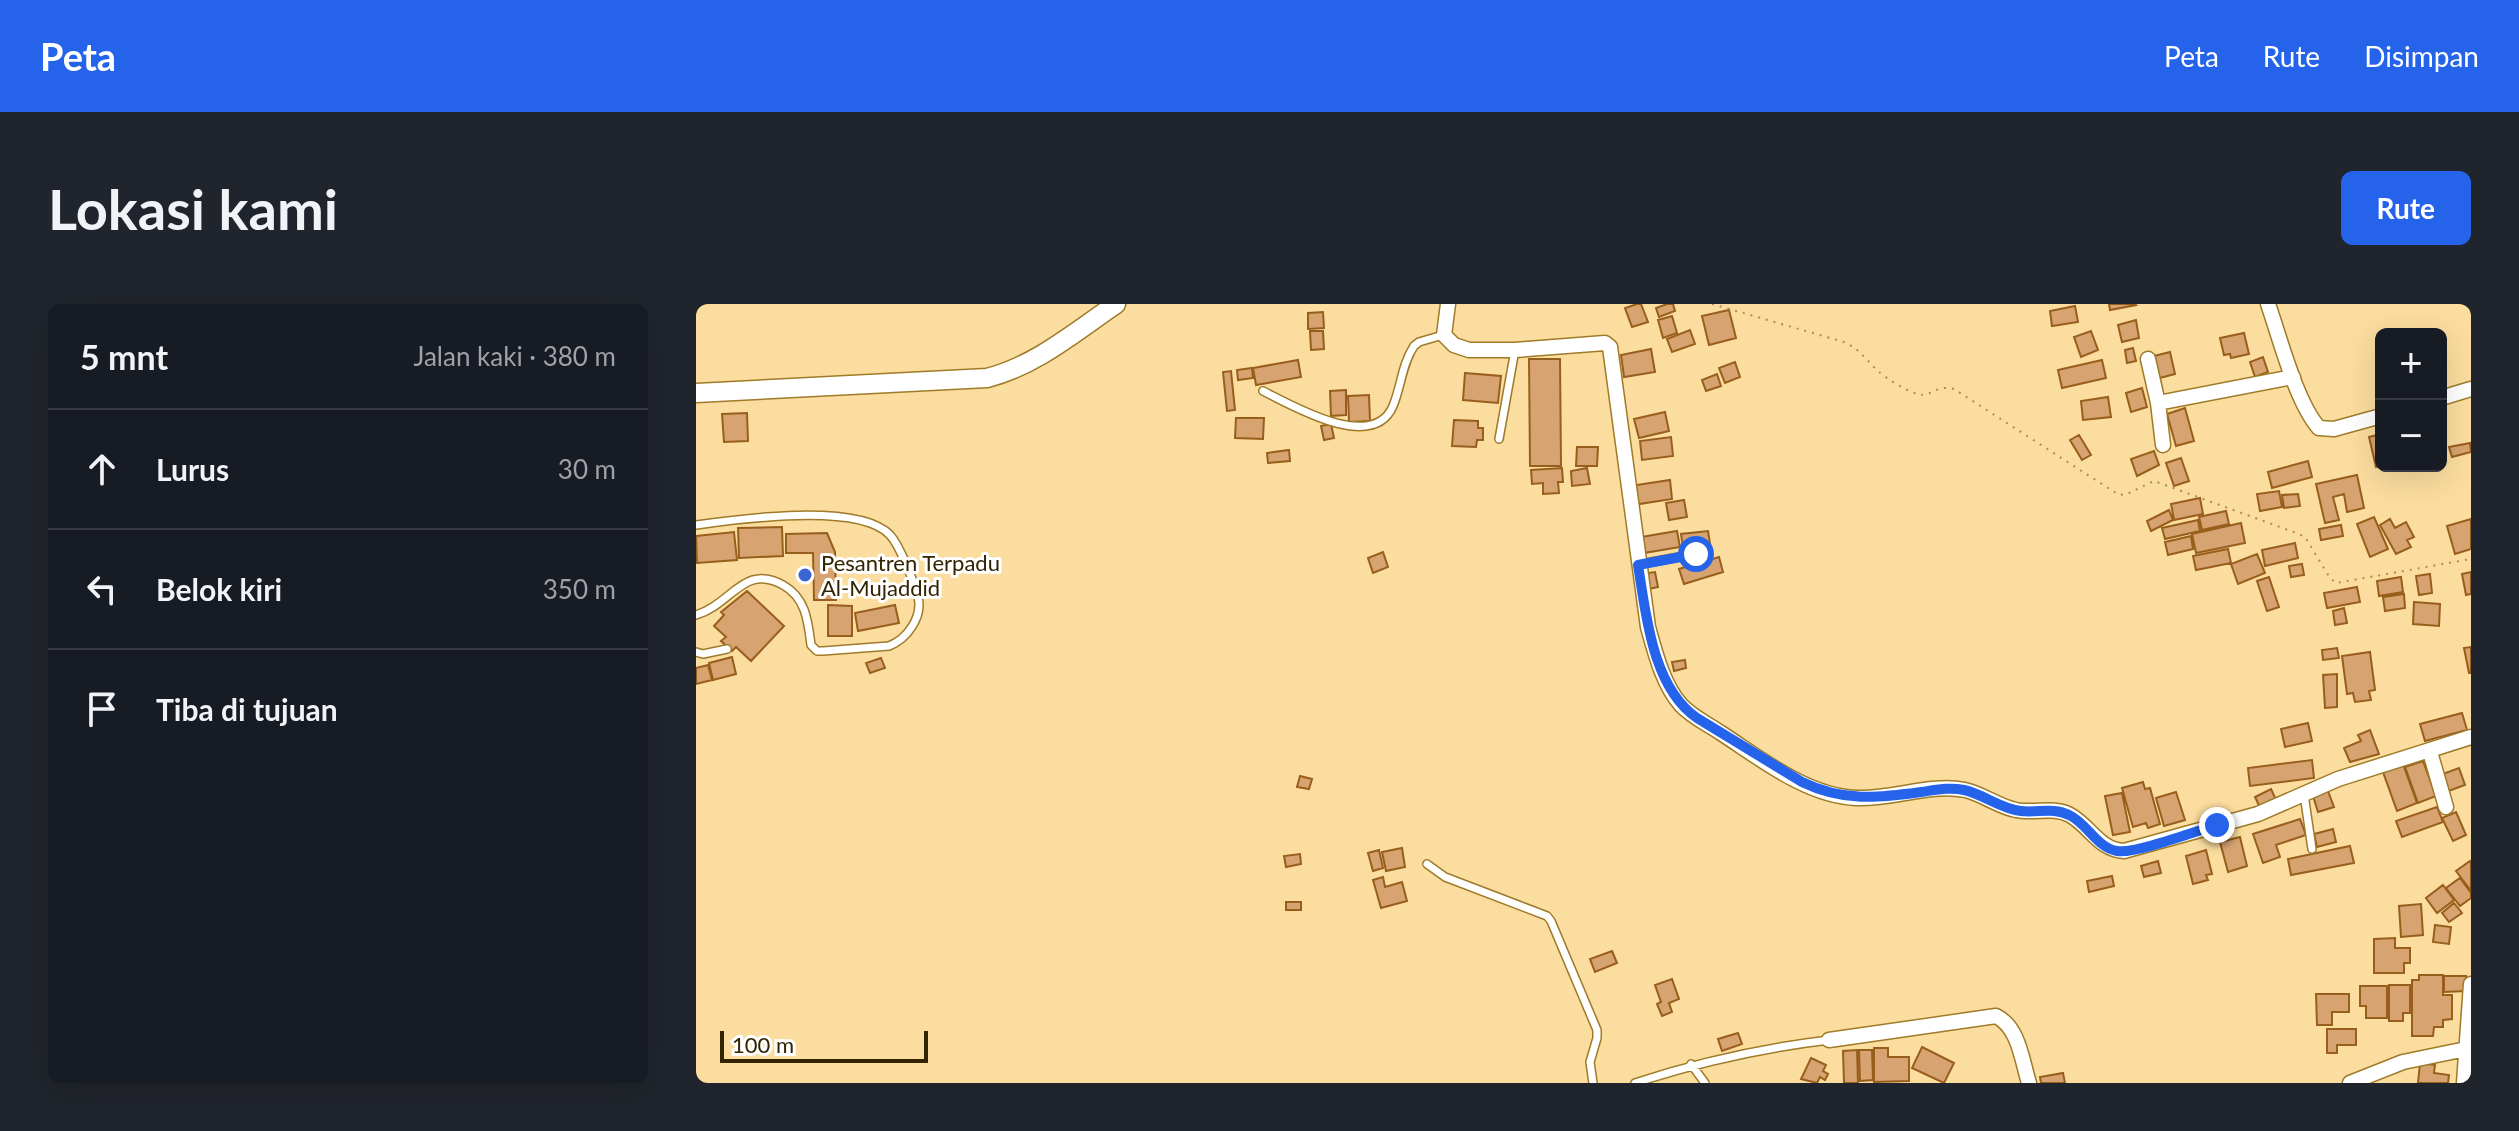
<!DOCTYPE html>
<html lang="id">
<meta charset="utf-8">
<style>
:root{--surface:#171b24;--page:#20242c;--text:#f1f3f6;--muted:#9ea1a6;--line:#363941;--accent:#2563eb}
body{margin:0;font-family:Lato,sans-serif;background:var(--page);color:var(--text)}
.controls{position:absolute;right:24px;top:24px;display:grid;overflow:hidden;border-radius:12px;box-shadow:0 8px 32px #0002}
.controls button{width:72px;height:72px;display:grid;place-items:center;padding:0;border:0;border-bottom:2px solid var(--line);background:var(--surface);color:var(--text);font:40px sans-serif}
.scale{position:absolute;left:24px;bottom:20px;width:208px;box-sizing:border-box;padding-left:8px;border:4px solid #322301;border-top:0;font-size:22px;line-height:28px;white-space:nowrap;color:#322301;-webkit-text-stroke:6px #fff;paint-order:stroke}
.stop{position:absolute;width:24px;height:24px;margin:-18px;border:6px solid #2563eb;border-radius:50%;background:#fff}
.stop.end{background:#2563eb;border-color:#fff;box-shadow:0 2px 8px #0008}
.list{margin:0;padding:0;list-style:none}
h2{display:flex;justify-content:space-between;align-items:center;height:104px;margin:0;padding:0 32px;font-size:34px}
h2 small{font-size:26px;font-weight:400;color:var(--muted)}
.list li{display:grid;grid-template-columns:52px 1fr auto;gap:24px;align-items:center;box-sizing:border-box;height:120px;padding:0 32px;border-top:2px solid var(--line)}
.list b{display:block;font-size:30px;white-space:nowrap}
.list em{font-size:26px;font-style:normal;color:var(--muted)}
.icon{flex:none;width:44px;height:44px;fill:none;stroke:currentColor;stroke-width:2;stroke-linecap:round;stroke-linejoin:round}
.map{position:relative;flex:none;width:1775px;height:779px;overflow:hidden;border-radius:12px}
header{display:flex;align-items:center;gap:48px;box-sizing:border-box;height:112px;padding:0 40px;background:var(--accent);color:#fff}
header strong{font-size:38px}
nav{display:flex;gap:44px;margin-inline-start:auto;font-size:28px}
.intro{display:flex;align-items:center;justify-content:space-between;box-sizing:border-box;height:192px;padding:0 48px}
h1{margin:0;font-size:56px}
.button{padding:20px 36px;border-radius:12px;background:var(--accent);color:#fff;font-size:28px;font-weight:700}
main{display:flex;gap:48px;padding:0 48px}
aside{flex:1;background:var(--surface);border-radius:12px;box-shadow:0 8px 32px #0002}
.map>svg:first-child{display:block}
.building{fill:#d7a370;stroke:#985e1c;stroke-width:2}
.lines{fill:none;stroke-linecap:round;stroke-linejoin:round}
.service-casing{stroke:#9f7b28;stroke-width:10}
.minor-casing{stroke:#9f7b28;stroke-width:17}
.tertiary-casing{stroke:#9f7b28;stroke-width:21}
.path{stroke:#a78f5d;stroke-width:2;stroke-dasharray:2 6;stroke-linecap:butt}
.service{stroke:#fff;stroke-width:7}
.minor{stroke:#fff;stroke-width:14}
.tertiary{stroke:#fff;stroke-width:18}
.route{stroke:#2563eb;stroke-width:10}
.poi-dot{fill:#3864d4;stroke:#fff;stroke-width:3}
.labels{text-anchor:middle;dominant-baseline:central;stroke-width:6;stroke-linejoin:round;paint-order:stroke}
.poi-label{font-size:22px;fill:#322301;stroke:#fff;text-anchor:start}
</style>
<header>
<strong>Peta</strong>
<nav><a>Peta</a><a>Rute</a><a>Disimpan</a></nav>
</header>
<div class="intro"><h1>Lokasi kami</h1><a class="button">Rute</a></div>
<main>
<aside>
<h2>5 mnt<small>Jalan kaki · 380 m</small></h2>
<ul class="list">
<li><svg class="icon" aria-label="ahead" viewBox="0 0 24 24"><path d="M12 20V5M6 11l6-6 6 6"/></svg><div><b>Lurus</b></div><em>30 m</em></li>
<li><svg class="icon" aria-label="left" viewBox="0 0 24 24"><path d="M17 20v-9H6M10 6l-5 5 5 5"/></svg><div><b>Belok kiri</b></div><em>350 m</em></li>
<li><svg class="icon" aria-label="arrive" viewBox="0 0 24 24"><path d="M6 21V4h12l-3 4 3 4H6"/></svg><div><b>Tiba di tujuan</b></div></li>
</ul>
</aside>
<div class="map">
<svg width="1775" height="779" viewBox="0 0 1775 779">
<rect width="100%" height="100%" fill="#fbdd9f"/>
<!-- building -->
<path class="building" d="M941 0H945L952 18 936 23 929 4Z
M971 0H977L979 7 963 13 960 4Z
M1413 0H1439L1440 1 1414 6Z
M1379 2 1382 18 1356 22 1354 7Z
M1033 6 1040 34 1013 41 1006 12Z
M627 8 628 24 612 25V9Z
M976 12 981 29 967 34 962 16Z
M1440 16 1443 34 1426 38 1422 21Z
M994 26 999 40 976 48 971 35Z
M614 27H627L628 45 615 46Z
M1395 27 1402 46 1385 53 1378 33Z
M1548 29 1553 50 1535 54 1534 50 1528 51 1524 34Z
M1437 44 1440 57 1431 59 1429 46Z
M955 45 959 68 928 73 925 51Z
M1474 48 1479 70 1460 75 1454 53Z
M1567 53 1572 68 1559 73 1554 58Z
M833 55H864L865 162H834Z
M602 56 605 73 560 81 557 64Z
M1406 56 1410 74 1366 84 1362 66Z
M1039 58 1044 73 1029 79 1023 64Z
M556 64 557 74 542 76 541 66Z
M535 67 539 106 531 107 527 68Z
M769 69 805 72 802 99 767 96Z
M1021 70 1025 82 1010 87 1006 76Z
M1446 84 1451 103 1435 108 1430 89Z
M650 86V111L635 112 634 87Z
M673 91 674 117 653 118 652 92Z
M1412 93 1415 113 1387 116 1385 97Z
M1489 104 1498 137 1480 142 1471 110Z
M969 108 973 127 943 134 938 115Z
M51 109 52 137 28 138 26 110Z
M540 114H568L567 135 539 134Z
M758 116 782 117V124H787V136H781L780 143 756 142Z
M635 120 638 134 628 136 625 122Z
M1685 130V162L1680 163 1673 133Z
M1383 131 1395 151 1386 156 1374 136Z
M975 133 977 152 946 156 944 137Z
M1774 139 1775 148 1756 153 1753 143Z
M881 143H902L901 162H880Z
M593 146 594 157 572 159 571 149Z
M1458 147 1463 161 1441 172 1435 155Z
M1485 154 1493 177 1478 182 1470 159Z
M1612 157 1616 173 1576 184 1572 168Z
M866 164 867 178H862L863 189 847 190V179L836 180 835 166Z
M891 164 894 180 876 182 875 167Z
M1661 171 1668 204 1651 208 1648 190 1637 193 1643 216 1629 219 1620 180Z
M974 176 976 195 937 201 934 182Z
M1583 187 1586 203 1564 207 1561 190Z
M1602 190 1604 202 1588 204 1586 191Z
M1504 194 1507 210 1478 216 1475 200Z
M988 196 991 213 973 216 970 199Z
M1473 206 1477 216 1455 227 1451 217Z
M1530 207 1533 220 1506 226 1503 213Z
M1678 213 1692 245 1674 253 1661 220Z
M1694 215 1699 224 1710 218 1718 233 1711 236 1715 243 1700 250 1684 221Z
M1775 215V245L1759 250 1751 222Z
M1502 216 1504 227 1469 235 1466 224Z
M1545 219 1549 239 1500 249 1496 230Z
M1645 221 1647 232 1625 236 1623 225Z
M86 223 87 252 43 254 42 224Z
M981 227 984 243 948 249 945 233Z
M1012 227 1015 246 988 250 985 230Z
M38 228 41 256 1 259 0 232Z
M131 229 139 248 140 296H118L117 249H90V230Z
M1495 232 1497 245 1472 251 1469 238Z
M1599 239 1602 254 1569 262 1566 246Z
M1532 245 1535 259 1500 266 1497 252Z
M687 248 692 263 677 269 672 254Z
M1561 250 1569 269 1542 280 1535 260Z
M1023 253 1027 268 988 280 983 265Z
M1606 260 1608 271 1595 273 1593 262Z
M959 268 962 283 948 286 945 270Z
M1775 268V290L1770 291 1766 270Z
M1734 270 1736 289 1723 291 1720 272Z
M1573 273 1583 303 1571 307 1561 277Z
M1705 273 1707 288 1683 292 1681 277Z
M1661 283 1664 298 1631 304 1628 289Z
M51 287 88 322 55 357 40 343 36 347 25 337 30 333 18 322 28 311 25 308Z
M1708 290 1709 304 1689 307 1687 293Z
M1718 298 1744 300 1743 322 1717 320Z
M132 301 156 302V332H132Z
M199 301 203 319 162 327 159 309Z
M1648 304 1651 319 1639 321 1637 307Z
M1775 343V369H1773L1768 344Z
M1641 344 1643 354 1627 356 1626 346Z
M1674 348 1679 386 1673 387 1675 396 1659 398 1657 389 1651 390 1646 352Z
M36 353 40 370 17 376 13 359Z
M185 354 189 364 174 369 170 359Z
M989 356 990 364 978 367 976 358Z
M12 361 16 376 0 380V364Z
M1641 370V403L1629 404 1627 371Z
M1766 409 1771 426 1729 437 1724 420Z
M1612 419 1616 437 1589 443 1585 425Z
M1674 426 1683 450 1654 458 1648 444 1665 437 1662 431Z
M1616 456 1618 474 1554 482 1552 464Z
M1727 457 1740 492 1722 499 1709 463Z
M1707 460 1721 499 1701 507 1687 468Z
M1763 464 1769 481 1750 488 1744 471Z
M604 472 616 475 613 485 601 483Z
M1447 478 1449 485 1454 484 1464 520 1452 524 1450 519 1437 523 1426 484Z
M1575 485 1581 498 1565 506 1559 493Z
M1632 487 1638 503 1622 508 1617 492Z
M1480 488 1489 516 1468 522 1460 494Z
M1426 489 1434 528 1417 531 1409 492Z
M1741 503 1747 518 1706 533 1700 517Z
M1760 508 1770 531 1757 537 1746 514Z
M1604 515 1610 531 1580 541 1584 553 1567 559 1557 530Z
M1637 525 1640 538 1621 543 1618 530Z
M1544 533 1551 562 1532 568 1524 538Z
M1654 542 1658 559 1595 571 1592 555Z
M706 544 709 563 690 567 686 548Z
M683 546 687 564 677 567 672 549Z
M1510 546 1516 570 1510 571 1512 576 1497 580 1490 552Z
M604 550 605 560 590 563 588 552Z
M1462 557 1465 569 1448 573 1445 562Z
M1774 557 1775 559V587L1760 567Z
M1416 572 1418 582 1393 588 1391 577Z
M687 573 689 583 706 578 711 597 685 604 677 576Z
M1764 574 1775 589V594L1764 602 1750 584Z
M1747 581 1758 596 1741 609 1730 594Z
M590 598H605V606H590Z
M1758 599 1766 609 1753 618 1746 609Z
M1725 600 1727 631 1705 633 1703 602Z
M1739 621 1755 623 1753 640 1737 638Z
M1699 634V644H1714V659H1708V669H1678V635Z
M916 647 921 659 899 668 894 655Z
M1723 671H1747V691H1756V715L1747 716V723H1738L1737 732H1716V676H1723Z
M1748 672H1770V687L1748 688Z
M976 675 983 695 973 699 976 708 966 712 961 700 965 698 959 681Z
M1693 681H1714V709H1707V717H1693Z
M1664 682H1691V714H1670V702H1664Z
M1620 690H1653V708H1636V721H1621Z
M1631 725H1660V741H1641V749H1631Z
M1042 729 1046 740 1026 747 1022 735Z
M1226 743 1258 759 1248 779 1216 764Z
M1178 744H1192V753H1213V777L1178 778Z
M1161 746 1162 779H1148L1147 747Z
M1163 746H1176L1177 776 1164 777Z
M1115 754 1130 761 1127 767 1132 770 1129 776 1124 773 1121 779 1105 775Z
M1724 759 1739 761 1738 769 1753 771 1752 779H1722Z
M1367 769 1369 779H1345L1344 773Z"/>
<g class="lines">
<!-- service casing -->
<g class="service-casing">
<path id="service" d="M567 87C597 102 677 149 697 102 705 83 706 60 718 42L723 38 747 31
M803 135 819 46
M0 221C42 215 163 198 194 231 204 242 218 278 222 293 227 313 211 335 193 342L127 347H121L115 341C112 317 110 294 87 281 48 259 36 300 0 311
M944 260 1000 250
M0 348 7 350 31 345
M1608 490 1616 545
M731 560 749 573 851 612 855 617 901 726V734L894 758 897 779
M995 760 1009 779
M939 779C1003 758 1066 744 1133 736"/>
</g>
<!-- minor casing -->
<g class="minor-casing">
<path id="minor" d="M752 0 748 31 758 41 773 46H819L909 39 914 43 952 323C959 348 967 381 985 401 996 413 1012 420 1025 429 1065 455 1111 492 1160 494 1196 496 1234 479 1269 486 1287 490 1303 503 1320 506 1338 510 1358 502 1374 511 1394 522 1403 546 1428 547L1562 510 1642 475 1775 433
M1572 0C1584 34 1600 98 1623 124L1638 125 1685 112
M1452 55 1462 99 1467 141
M1745 94 1775 85
M1462 99 1597 73
M1734 448 1750 503
M1133 736 1300 712C1323 723 1326 757 1333 779
M1654 779 1707 758 1770 745
M1768 779 1775 680"/>
</g>
<!-- tertiary casing -->
<g class="tertiary-casing">
<path id="tertiary" d="M0 89 291 74C339 62 379 28 420 0"/>
</g>
<!-- path -->
<path class="path" d="M1016 0 1148 38C1164 45 1170 56 1182 67 1191 75 1209 86 1221 90 1234 94 1241 80 1258 85L1423 191 1431 190 1458 177 1603 230 1609 233 1634 274 1640 279 1775 255"/>
<!-- service -->
<use href="#service" class="service"/>
<!-- minor -->
<use href="#minor" class="minor"/>
<!-- tertiary -->
<use href="#tertiary" class="tertiary"/>
</g>
<g class="lines">
<!-- route -->
<path class="route" d="M1000 250 942 261C950 310 956 383 1001 414L1106 478C1147 498 1182 494 1225 488 1240 486 1253 483 1268 486 1287 490 1305 505 1325 507 1341 509 1358 503 1373 511 1391 519 1401 544 1421 547 1440 550 1500 527 1521 521"/>
</g>
<!-- markers -->
<circle class="poi-dot" cx="109" cy="271" r="8"/>
<g class="labels">
<!-- poi labels -->
<g class="poi-label">
<text x="125" y="258">Pesantren Terpadu<tspan x="125" dy="25">Al-Mujaddid</tspan></text>
</g>
</g>
</svg>
<div class="controls">
<button>+</button>
<button>−</button>
</div>
<div class="scale">100 m</div>
<div class="stop" style="left:1000px;top:250px"></div>
<div class="stop end" style="left:1521px;top:521px"></div>
</div>
</main>
